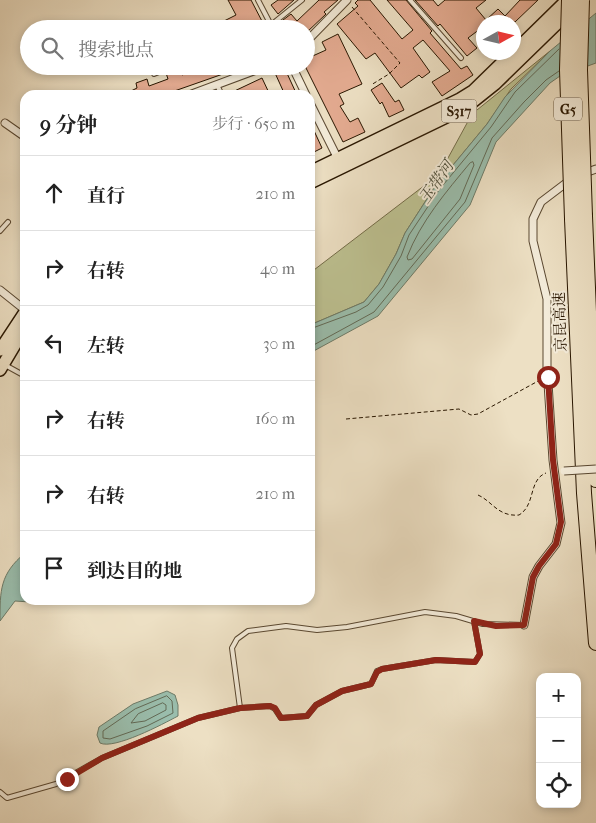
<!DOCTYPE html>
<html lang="zh">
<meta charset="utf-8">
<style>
:root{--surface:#fff;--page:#f2f2f2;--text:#222;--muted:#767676;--line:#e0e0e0}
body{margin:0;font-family:"IM FELL French Canon","Noto Serif SC",serif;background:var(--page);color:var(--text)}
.controls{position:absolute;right:15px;bottom:15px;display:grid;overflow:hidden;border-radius:10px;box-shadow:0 2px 8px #0003}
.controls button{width:45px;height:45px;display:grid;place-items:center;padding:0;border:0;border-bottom:1px solid var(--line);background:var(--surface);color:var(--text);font:25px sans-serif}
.compass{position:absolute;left:476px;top:15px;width:45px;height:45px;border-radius:50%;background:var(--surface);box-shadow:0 2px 8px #0003;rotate:82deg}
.stop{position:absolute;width:15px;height:15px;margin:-11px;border:4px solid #8f2418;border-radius:50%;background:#fff}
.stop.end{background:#8f2418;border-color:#fff;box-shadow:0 1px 5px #0008}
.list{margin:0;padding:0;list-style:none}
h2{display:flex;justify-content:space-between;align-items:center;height:65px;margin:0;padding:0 20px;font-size:21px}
h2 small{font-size:16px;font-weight:400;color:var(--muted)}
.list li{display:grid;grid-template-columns:32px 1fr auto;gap:15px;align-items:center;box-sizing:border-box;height:75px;padding:0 20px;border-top:1px solid var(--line)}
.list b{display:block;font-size:19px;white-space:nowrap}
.list em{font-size:16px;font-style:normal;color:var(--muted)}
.icon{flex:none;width:28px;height:28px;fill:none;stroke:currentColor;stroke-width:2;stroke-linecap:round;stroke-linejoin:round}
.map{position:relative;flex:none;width:596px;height:823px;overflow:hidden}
.search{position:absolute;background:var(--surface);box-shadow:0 2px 8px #0003;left:20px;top:20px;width:295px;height:55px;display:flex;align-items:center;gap:12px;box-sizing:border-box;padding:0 18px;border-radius:28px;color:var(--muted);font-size:19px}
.panel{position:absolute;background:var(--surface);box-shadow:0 2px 8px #0003;left:20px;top:90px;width:295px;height:515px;border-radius:15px}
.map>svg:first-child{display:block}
.green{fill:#bdc191;stroke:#736c48}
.water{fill:#9abead;stroke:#6d7b68}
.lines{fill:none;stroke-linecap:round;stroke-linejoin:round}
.shore{stroke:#626a56;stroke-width:1}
.building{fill:#e4ab91;stroke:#291600}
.lane-casing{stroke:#5a4831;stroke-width:6}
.street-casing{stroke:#5a4831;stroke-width:9}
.primary-casing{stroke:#291600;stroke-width:14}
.highway-casing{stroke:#291600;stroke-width:16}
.path{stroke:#291600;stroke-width:1;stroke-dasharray:4 2.5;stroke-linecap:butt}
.lane{stroke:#f3ebd9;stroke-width:4}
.street{stroke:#f3ebd9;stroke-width:7}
.primary{stroke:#ede0c4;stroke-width:11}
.highway{stroke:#ede0c4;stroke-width:14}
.street-bridge-casing{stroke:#5a4831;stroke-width:9;stroke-linecap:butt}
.highway-bridge-casing{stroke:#291600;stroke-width:16;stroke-linecap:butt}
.street-bridge{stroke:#f3ebd9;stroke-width:7}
.highway-bridge{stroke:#ede0c4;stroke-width:14}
.route{stroke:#8f2418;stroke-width:6}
.labels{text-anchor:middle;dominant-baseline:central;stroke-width:4;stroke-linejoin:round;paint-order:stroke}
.shield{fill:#f3ebd9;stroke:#665641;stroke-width:1}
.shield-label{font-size:14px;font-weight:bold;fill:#291600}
.street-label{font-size:15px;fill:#291600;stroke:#f3ebd9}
.water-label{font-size:16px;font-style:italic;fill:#51513d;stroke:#f3ebd9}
</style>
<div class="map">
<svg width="596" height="823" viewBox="0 0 596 823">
<rect width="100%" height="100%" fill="#ede0c4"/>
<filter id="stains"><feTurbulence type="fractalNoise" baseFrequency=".004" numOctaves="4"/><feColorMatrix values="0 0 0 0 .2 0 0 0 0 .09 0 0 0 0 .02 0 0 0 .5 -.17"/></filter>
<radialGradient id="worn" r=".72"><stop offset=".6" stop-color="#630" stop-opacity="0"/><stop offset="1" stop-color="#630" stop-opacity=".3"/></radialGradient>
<!-- green -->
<path class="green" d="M550 51 511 89 487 124 434 188 405 233 396 254 379 284 364 302 310 325V273L429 182 448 158 472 114Z"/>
<!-- water -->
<path class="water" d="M596 13V63L560 76 550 83 496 142 470 205 378 316 310 353V325L364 302 379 284 396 254 405 233 434 188 487 124 505 97 550 51Z
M25 553V571L22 577 25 580V600H37L30 602 15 601 0 621C0 590 0 574 25 553Z
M167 691 175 695 178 705V716C163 724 114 750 100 743L97 735 99 727 133 704Z"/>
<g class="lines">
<!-- shore -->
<path class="shore" d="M473 162 474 165 460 199 412 259 408 260 407 257C421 221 446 192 470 163Z
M310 329 356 312 368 305 383 287 401 256 409 235 439 190 491 127 515 92 559 49
M310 347 374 312 465 202 492 138 524 102 546 80 559 71
M167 696 172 701 173 713 147 726 110 739 103 738V731L135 709Z
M163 703 166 705V710L145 721 131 723 138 714Z"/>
</g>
<!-- building -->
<path class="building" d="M228 0H251L264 25 255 29H208L236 15Z
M278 0H294L278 14 271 5Z
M319 0H338L324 12 326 14 306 33V29H278L285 23 283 20 291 14 297 21Z
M358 0H370L402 39 413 30 387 0H406L432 31 430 33 461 69 467 66 473 75 442 96 432 82 450 71 423 40 413 48 430 72 422 78 419 75 401 88 375 53 366 59 337 24 358 6 355 3Z
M415 0H433L438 6 445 0H486L476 8 486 20 498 9 505 16 520 0H538L515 22H484V26L468 38 477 48 467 56 440 24 438 26Z
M338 34 362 84 339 94 344 104 340 106 350 122 358 118 365 132 343 142 306 68V59L326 50 322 42Z
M178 66 182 75 196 70 195 66 243 67 163 95H123L137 88 136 83 147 79 149 86 168 79 166 73Z
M285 69 297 95H285L275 73Z
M262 78 270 95H226Z
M382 83 395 102 399 100 404 110 389 117 382 102 380 104 371 90Z
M310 122 322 148 310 154Z"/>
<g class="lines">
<!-- lane casing -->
<g class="lane-casing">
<path id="lane" d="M258 0 272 27
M410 0 461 58
M266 29 302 0
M154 74 174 66
M217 85 222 95
M0 231 8 222
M5 365 25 376
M240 708 232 648 237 639 248 631 286 626 317 630 347 627 425 612 456 616 483 624 524 625
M0 792 7 798 56 784 102 758 198 718 240 708 270 706 275 709 281 718 307 716 316 705 342 691 371 684 377 671 382 669 436 660 475 662 480 654 474 621"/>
</g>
<!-- street casing -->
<g class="street-casing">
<path id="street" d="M306 42 347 0
M292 66 306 95
M189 95 267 66
M310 103 338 159
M5 123 25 137
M582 174 596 169
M0 290 25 310
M524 625 533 577 539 566 556 544 561 523 553 460 547 368V299L533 241V219L541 202 570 180"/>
</g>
<!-- primary casing -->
<g class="primary-casing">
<path id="primary" d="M514 52 567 0
M310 172 460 99 473 91 513 52
M310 183 465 108 495 84 572 9
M0 350 25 312
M0 370 25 328"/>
</g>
<!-- highway casing -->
<g class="highway-casing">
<path id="highway" d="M585 216 596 480
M572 219 584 493 596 643"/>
</g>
<!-- path -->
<path class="path" d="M352 7 400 63 389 74 371 85
M346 419 459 409 471 415 478 414 540 380
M478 495C492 501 498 517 519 515 536 505 528 480 546 473"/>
<!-- lane -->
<use href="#lane" class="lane"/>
<!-- street -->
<use href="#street" class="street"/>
<!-- primary -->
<use href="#primary" class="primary"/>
<!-- highway -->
<use href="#highway" class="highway"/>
<!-- street-bridge casing -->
<g class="street-bridge-casing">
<path id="street-bridge" d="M564 471 596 469"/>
</g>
<!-- highway-bridge casing -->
<g class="highway-bridge-casing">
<path id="highway-bridge" d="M569 0 567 70 572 219
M582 0 580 70 585 216"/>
</g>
<!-- street-bridge -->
<use href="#street-bridge" class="street-bridge"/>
<!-- highway-bridge -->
<use href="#highway-bridge" class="highway-bridge"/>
</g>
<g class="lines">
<!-- route -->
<path class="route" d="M67 779 102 758 198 718 240 708 270 706 275 708 281 718 307 716 316 705 342 691 371 684 377 672 382 669 436 660 475 662 480 654 474 621 496 626 524 625 533 577 539 566 556 544 561 522 553 460 548 377"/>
</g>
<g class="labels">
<!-- shield labels -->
<g class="shield">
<rect x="554" y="97.5" width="28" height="23" rx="4"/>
<rect x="441.5" y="99.5" width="35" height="23" rx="4"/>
</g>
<g class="shield-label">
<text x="568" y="109">G5</text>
<text x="459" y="111">S317</text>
</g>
<!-- street labels -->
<g class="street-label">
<text transform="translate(560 322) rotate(-92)">京昆高速</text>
</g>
<!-- water labels -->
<g class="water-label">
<text transform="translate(436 182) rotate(-55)">玉带河</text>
</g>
</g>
<rect width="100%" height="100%" filter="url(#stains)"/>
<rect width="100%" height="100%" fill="url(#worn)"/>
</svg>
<div class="controls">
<button>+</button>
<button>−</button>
<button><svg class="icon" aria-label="locate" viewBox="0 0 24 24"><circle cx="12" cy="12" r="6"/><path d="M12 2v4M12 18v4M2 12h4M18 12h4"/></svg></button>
</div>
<svg class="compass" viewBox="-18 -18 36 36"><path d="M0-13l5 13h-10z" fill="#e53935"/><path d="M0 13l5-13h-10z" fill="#767676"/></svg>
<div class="stop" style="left:548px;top:377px"></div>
<div class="stop end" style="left:67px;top:779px"></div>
<div class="search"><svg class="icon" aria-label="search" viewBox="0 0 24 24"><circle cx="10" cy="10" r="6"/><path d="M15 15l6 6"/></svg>搜索地点</div>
<section class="panel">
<h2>9 分钟<small>步行 · 650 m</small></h2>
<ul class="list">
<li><svg class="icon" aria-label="ahead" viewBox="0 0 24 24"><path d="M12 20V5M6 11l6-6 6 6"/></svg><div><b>直行</b></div><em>210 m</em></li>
<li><svg class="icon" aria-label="right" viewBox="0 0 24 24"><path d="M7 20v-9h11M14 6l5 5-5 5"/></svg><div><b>右转</b></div><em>40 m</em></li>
<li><svg class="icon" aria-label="left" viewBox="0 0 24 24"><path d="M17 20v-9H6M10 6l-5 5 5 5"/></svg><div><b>左转</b></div><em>30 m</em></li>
<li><svg class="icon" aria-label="right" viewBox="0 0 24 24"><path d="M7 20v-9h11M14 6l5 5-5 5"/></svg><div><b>右转</b></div><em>160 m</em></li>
<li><svg class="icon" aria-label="right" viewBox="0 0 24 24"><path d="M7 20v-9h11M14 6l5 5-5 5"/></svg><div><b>右转</b></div><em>210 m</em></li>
<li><svg class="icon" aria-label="arrive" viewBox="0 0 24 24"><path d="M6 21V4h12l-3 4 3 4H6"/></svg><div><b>到达目的地</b></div></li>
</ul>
</section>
</div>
